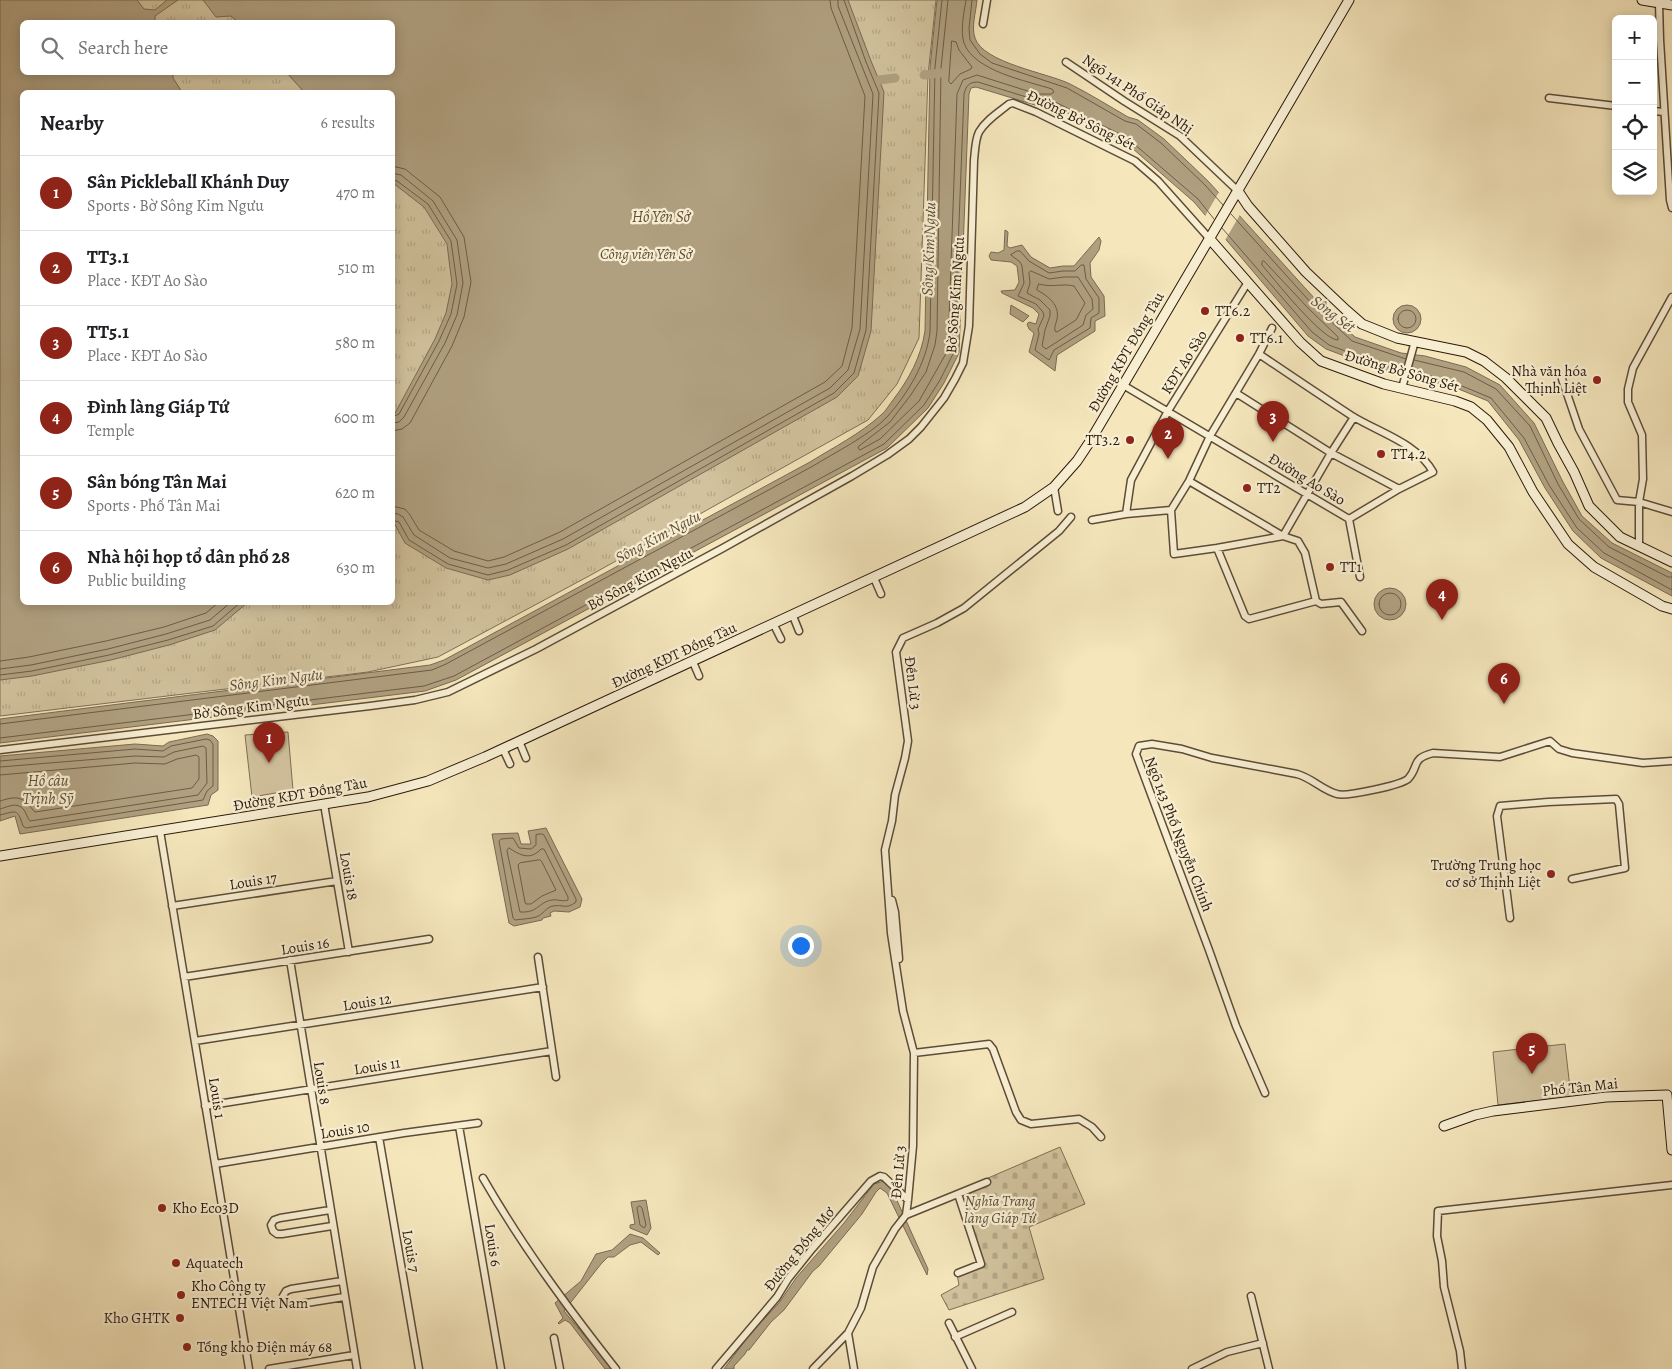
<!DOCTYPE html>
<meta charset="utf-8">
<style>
:root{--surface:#fff;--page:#f6f6f6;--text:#202124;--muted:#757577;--line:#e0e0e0;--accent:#8f2418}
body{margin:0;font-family:Alegreya,serif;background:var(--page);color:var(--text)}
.controls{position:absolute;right:15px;top:15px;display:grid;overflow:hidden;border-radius:8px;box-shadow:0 2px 12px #0003}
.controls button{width:45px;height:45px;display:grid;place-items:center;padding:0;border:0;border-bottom:1px solid var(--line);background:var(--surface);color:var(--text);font:25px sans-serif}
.you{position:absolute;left:800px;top:945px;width:18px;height:18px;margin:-12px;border:4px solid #fff;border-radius:50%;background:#1a73e8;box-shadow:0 0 0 8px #1a73e833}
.badge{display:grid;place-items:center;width:32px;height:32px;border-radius:50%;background:var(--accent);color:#fff;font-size:16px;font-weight:700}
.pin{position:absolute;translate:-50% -41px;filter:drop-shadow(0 1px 2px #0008)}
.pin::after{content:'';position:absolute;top:26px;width:18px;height:15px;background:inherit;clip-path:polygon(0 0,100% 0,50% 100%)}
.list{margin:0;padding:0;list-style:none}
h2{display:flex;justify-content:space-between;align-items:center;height:65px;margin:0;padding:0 20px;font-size:21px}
h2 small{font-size:16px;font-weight:400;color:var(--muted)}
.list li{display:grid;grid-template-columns:32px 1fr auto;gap:15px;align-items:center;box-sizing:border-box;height:75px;padding:0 20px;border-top:1px solid var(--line)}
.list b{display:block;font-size:19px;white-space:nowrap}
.list p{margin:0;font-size:16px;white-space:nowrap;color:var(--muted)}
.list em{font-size:16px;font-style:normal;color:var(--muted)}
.icon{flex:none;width:28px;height:28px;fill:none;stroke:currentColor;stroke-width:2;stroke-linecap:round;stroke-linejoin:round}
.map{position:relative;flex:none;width:1672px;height:1369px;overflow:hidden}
.search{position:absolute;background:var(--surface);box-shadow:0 2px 12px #0003;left:20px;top:20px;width:375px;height:55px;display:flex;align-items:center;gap:12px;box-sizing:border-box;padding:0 18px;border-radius:8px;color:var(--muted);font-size:19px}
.panel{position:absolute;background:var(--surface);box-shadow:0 2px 12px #0003;left:20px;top:90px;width:375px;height:515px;border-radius:8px}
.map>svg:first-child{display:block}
.grass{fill:url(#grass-tufts);stroke:#7e6e55;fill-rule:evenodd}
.cemetery{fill:url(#cemetery-stones);stroke:#7e6e55}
.garden{fill:#d2c39e;stroke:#7e6e55}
.water{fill:#b0a080;stroke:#7a6a52}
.pier{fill:#f5e6bc}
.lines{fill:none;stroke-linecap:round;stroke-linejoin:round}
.shore{stroke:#6d5c46;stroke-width:1}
.canal{stroke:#b0a080;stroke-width:9}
.street-casing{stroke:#5d4c38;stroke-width:9}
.secondary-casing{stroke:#2a190c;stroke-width:11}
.street{stroke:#f8efd3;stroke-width:6}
.secondary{stroke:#f8efd3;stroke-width:9}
.poi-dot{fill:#8f2418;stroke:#f8efd3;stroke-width:2}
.labels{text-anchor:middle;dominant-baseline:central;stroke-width:4.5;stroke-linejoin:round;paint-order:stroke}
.street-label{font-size:15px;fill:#2a190c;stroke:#f8efd3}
.park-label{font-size:15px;font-style:italic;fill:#5c4c38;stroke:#f8efd3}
.poi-label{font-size:15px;fill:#2a190c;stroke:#f8efd3;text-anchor:start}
.water-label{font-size:16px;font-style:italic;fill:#604f3a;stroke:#f8efd3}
</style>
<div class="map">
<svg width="1672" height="1369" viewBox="0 0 1672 1369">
<defs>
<pattern id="grass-tufts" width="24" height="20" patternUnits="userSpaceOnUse" patternTransform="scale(1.25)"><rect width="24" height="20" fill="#d2c39e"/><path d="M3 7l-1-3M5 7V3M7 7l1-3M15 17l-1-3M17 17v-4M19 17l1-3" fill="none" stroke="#b4a787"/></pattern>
<pattern id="cemetery-stones" width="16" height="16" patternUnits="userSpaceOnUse" patternTransform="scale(1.25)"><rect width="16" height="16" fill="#d2c39e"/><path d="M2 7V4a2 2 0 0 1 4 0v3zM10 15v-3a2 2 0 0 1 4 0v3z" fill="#b4a787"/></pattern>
</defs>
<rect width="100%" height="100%" fill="#f5e6bc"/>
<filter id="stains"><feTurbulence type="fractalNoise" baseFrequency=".004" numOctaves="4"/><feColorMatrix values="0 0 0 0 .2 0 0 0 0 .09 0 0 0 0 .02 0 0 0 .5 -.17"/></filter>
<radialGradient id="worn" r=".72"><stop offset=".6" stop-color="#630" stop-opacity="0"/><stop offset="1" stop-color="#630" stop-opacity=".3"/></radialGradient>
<!-- grass -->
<path class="grass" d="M0 0H936L928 75 919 338 897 384 868 420 589 576 438 657 368 672 0 716ZM22 22H392V72H22ZM22 92H392V602H22Z"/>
<!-- cemetery -->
<path class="cemetery" d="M1060 1147 1085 1204 1029 1227 1044 1279 949 1310 941 1295 959 1285 957 1274 982 1264 958 1191Z"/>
<!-- garden -->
<path class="garden" d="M288 732 293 790 252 797 245 735Z
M1565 1044 1571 1097 1498 1105 1493 1052Z"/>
<!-- water -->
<path class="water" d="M0 0H137L144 9 155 10 167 0H178L155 16V22H22V72L173 73V78L182 92H22V602L247 603 215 630 169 645 111 660 32 676 0 680Z
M203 0H848L871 61 884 92 871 331 858 376 837 397 568 549 510 575 488 580 446 568 405 543 393 521V417L435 339 446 313 452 284 447 244 424 207 393 183 392 92H304L287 73 392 72V22H238L231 16 216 17Z
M937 0H977C976 12 971 27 975 38 983 63 1048 73 1070 84 1090 94 1109 106 1128 117L1138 120 1164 139 1208 181 1316 300 1355 337 1401 353 1425 356 1466 367 1500 385 1534 423 1563 482 1582 516 1612 543 1672 573V596L1601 558 1573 531 1545 488 1519 440 1488 401 1461 390 1424 379 1401 377 1326 349 1308 336 1194 202 1124 141 1051 105H1035L976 87 971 88 969 94 959 353 944 383 928 408 887 448 456 680 425 691 0 743V719L430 665 444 660 810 462C834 447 860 434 881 415 886 411 889 405 893 400 909 379 921 357 925 331L930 67Z
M1005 230 1008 232 1007 246 1010 248 1022 245 1031 257 1050 268 1063 266H1074L1099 237 1101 241 1099 250 1090 263 1091 277 1104 296 1105 316 1095 321V331L1057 355 1055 371 1029 352 1034 333 1029 329 1027 324 1029 322 1036 324 1039 314 1033 308 1002 293 1001 291 1015 290 1019 282 1017 266 1011 262 991 260 989 256 991 252 998 253 1004 250Z
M1011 305 1029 316 1023 322 1010 314Z
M1393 319a14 14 0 1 1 28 0a14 14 0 1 1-28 0Z
M1374 604a16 16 0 1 1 32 0a16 16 0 1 1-32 0Z
M207 734 213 736 218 741V790L211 795 208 805 20 834 15 816 0 821V756L135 744 163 746 169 742Z
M546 828 582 899 580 907 569 912 554 911 550 913 551 916 543 918 542 920 514 926 509 923 492 834 518 833 521 844H531L528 831Z
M884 1181 890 1185 928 1269 927 1275 887 1193 880 1188 876 1192 862 1214 819 1266 813 1271 784 1310 771 1322 749 1350H747L745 1354 734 1366V1369H724L750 1334 779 1303 796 1278 844 1223 874 1184Z
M646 1200 651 1228 647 1235 630 1228V1225L635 1224 631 1202Z
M630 1234 643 1238 660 1253 658 1255 641 1242 630 1245 614 1257H608L601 1264 564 1311 612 1369H605L570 1323 565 1320 559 1324 558 1323 563 1318 555 1303 581 1281 596 1254 612 1250Z"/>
<!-- pier -->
<path class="pier" d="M1219 192 1241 213 1224 242 1204 218Z"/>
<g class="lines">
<!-- shore -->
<path class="shore" d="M948 0 941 68 937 331 935 345 926 372 910 396 890 422 859 446 858 448 860 450 880 439 919 401 948 350 957 94 963 80 977 75 1037 94H1051L1054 92 1052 89C1027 81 974 71 964 43 960 30 964 13 966 0
M972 0 969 28 970 40 980 54 992 63 1067 88 1125 121 1136 124 1161 143 1205 185 1223 205
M952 41 956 42 959 50 972 67 971 69 960 74 951 84 949 82Z
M392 166 405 169 440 197 464 237 471 282 464 317 452 346 410 423 402 429 392 431
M392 173 401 175 433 201 457 240 463 283 457 315 445 343 404 417 399 422 392 423
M392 180 397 181 428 204 451 241 457 284 451 314 439 341 399 414 392 417
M1231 214 1312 304 1352 341 1406 359
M1222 228 1312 332 1329 345 1402 372
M1017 251H1020L1029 261 1049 273 1063 271H1075L1081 265H1084L1086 279 1099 298V313L1091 318 1090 328 1054 350 1049 360 1035 350 1039 334 1038 329 1044 316 1043 312 1036 304 1018 296 1024 283 1022 266 1020 262 1011 255Z
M1264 261 1308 308 1338 337V340C1322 340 1274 279 1262 265V262Z
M1031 271 1049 279 1064 277H1078L1092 299 1093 309 1086 315 1083 325 1046 349 1042 346 1045 330 1050 316V310L1040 300 1027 293 1030 283 1029 273Z
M1039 284C1052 288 1062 283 1074 286L1085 303 1076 320 1057 332 1055 331C1054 327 1056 324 1057 319 1060 305 1048 296 1037 290Z
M1398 319a9 9 0 1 1 18 0a9 9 0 1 1-18 0Z
M1414 360 1464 372 1496 389 1530 426 1558 484 1579 519 1609 547 1668 577H1672
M1411 373 1425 374 1462 386 1491 398 1524 438 1549 485 1577 528 1604 553 1672 590
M392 506 405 509 410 515 419 530 454 551 488 561 504 557 560 532 825 382 842 366 852 328 865 96 831 8 830 0
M392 513 398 514 403 517 414 535 450 558 488 568 506 564 563 539 830 388 848 370 860 329 873 94 838 6V0
M392 520 399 522 409 540 448 564 488 575 508 570 566 545 834 393 854 373 866 330 879 93 866 62 844 0
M1379 604a11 11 0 1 1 22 0a11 11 0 1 1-22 0Z
M0 661 29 657 106 641 164 627 206 613 219 602
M0 669 31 665 108 649 166 634 210 620 231 602
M0 675 32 671 109 655 168 640 213 626 241 602
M0 724 432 670 446 664 813 466C834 453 870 435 887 417 908 393 926 364 930 332L935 67 942 0
M0 738 424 686 454 676 884 444 924 405 940 380 954 352 964 94C966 86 969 82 978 82L1036 100 1053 101 1126 137 1198 199 1214 219
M0 761 135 749 163 751 171 746 206 739 210 740 213 744V786L207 791 203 800 26 828 23 826C17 808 17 811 0 815
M0 767 135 756 164 757 174 752 203 746 206 748 207 783 198 795 30 821C27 818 27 814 24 810 17 801 8 807 0 809
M0 775 135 763 165 764 177 759 196 755 199 757V779L192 788 35 812C32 810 31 806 27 803 19 795 10 798 0 801
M542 834 544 835 576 899V902C566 910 563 904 553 906 546 907 543 915 536 917 530 919 521 919 515 920L513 918 499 841 501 839 513 838 519 848 531 849 536 845V835Z
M509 848C520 855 530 861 541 849H544L568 897V900C562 902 558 899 552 900 538 902 539 913 520 912L507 851Z
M540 860 542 862 556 890 542 896 531 904H526L525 902 518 865 520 863Z
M640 1206 642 1208 646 1225 644 1228 640 1225 637 1208Z"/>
<!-- canal -->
<path class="canal" d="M924 75 941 73
M879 80 895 78"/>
<!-- street casing -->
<g class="street-casing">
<path id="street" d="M1659 3 1660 40 1670 200 1672 208
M983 24 987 0
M1066 62 1124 101 1180 136 1238 191
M1549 98 1616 106
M1653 111 1664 112
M1272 328 1259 354 1210 436 1189 481 1171 510 1174 554 1217 548 1283 536
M1259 354C1290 375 1321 396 1352 416 1380 433 1417 443 1433 472L1399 489 1349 519
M1562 379 1579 429 1617 500 1639 502 1672 512
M1123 385 1349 519
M1402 388 1415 341
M1236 393 1331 453 1399 489
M1189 481 1283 536 1298 541 1305 553 1316 601 1321 604 1341 602 1362 631
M1054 487 1058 511
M1126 514 1131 480 1168 411 1248 282
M1349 519 1360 577
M1092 520 1126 514 1171 510
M1283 536 1331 453 1354 417
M1639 547V502L1643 479 1642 435 1628 402V389L1633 368 1672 297
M1217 548 1245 616 1249 619 1316 601
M874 578 881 594
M793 616 799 631
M774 625 781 639
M693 662 699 676
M519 741 526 758
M503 749 510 764
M0 750 370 706 415 700 448 692 536 649 723 548 852 476 887 455 909 439 921 427 944 398 955 379 963 363 969 326 974 160C975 152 975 140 979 132 986 120 999 112 1009 104L1013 103 1036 112 1135 161 1158 181 1209 238
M324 804 349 952
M160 831 249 1369
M892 900 895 912 899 959
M172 906 337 881
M1510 918 1497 816 1500 806 1548 802 1616 799 1619 804 1625 868 1572 879
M538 957 556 1077
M290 960 357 1369
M184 977 429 939
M195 1041 543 987
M914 1053 989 1044 993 1049 1016 1112 1021 1120 1031 1124 1079 1119 1092 1127 1101 1137
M1265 1093 1236 1026 1209 950 1136 754 1139 746 1152 744 1182 749 1212 758 1297 774C1312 778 1322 790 1337 794 1346 797 1401 785 1408 779 1420 766 1410 759 1433 753L1500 757 1550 741 1559 749 1572 753 1643 763 1672 761
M205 1106 552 1051
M459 1126 501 1369
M379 1137 419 1369
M215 1164 404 1133 478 1123
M483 1178C522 1246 568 1308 616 1369
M958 1194 981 1264 958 1273
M330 1210 280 1218 274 1220 271 1225 273 1231 277 1234H282L332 1226
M906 1215 987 1182
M342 1281 291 1289 286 1291 283 1296 285 1302 289 1305H294L344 1297
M1251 1296 1269 1369
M949 1323 972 1369
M848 1333 854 1369
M955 1337 1012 1312
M554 1338 560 1369
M269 1369 354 1355
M716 1369 777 1297 788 1279 812 1249 871 1181 880 1176 884 1177 908 1200
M813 1369 848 1333 861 1308 873 1267 895 1229 906 1215 908 1200 913 1146 914 1053 903 1011 891 933 885 850 892 821 895 795 905 758 908 741 896 652 903 638 937 623 964 608 1059 531 1071 517
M1192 1369 1227 1352 1263 1343
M1462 1369 1460 1351 1444 1287 1442 1261 1437 1236 1438 1211 1672 1185"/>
</g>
<!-- secondary casing -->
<g class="secondary-casing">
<path id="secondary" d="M1642 0 1672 5
M1238 191 1248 206 1306 272 1346 310 1362 324 1397 338 1466 352 1484 361 1506 378 1546 418 1558 443 1574 472 1589 506 1620 537 1672 562
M1209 238 1300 342 1321 361 1384 384 1455 401 1471 407 1487 420 1509 447 1533 492 1568 544 1594 567 1662 606 1672 609
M0 856 368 797 428 781 485 757 1025 507 1054 487 1077 461 1089 443 1251 168 1349 0
M1444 1126 1475 1115 1493 1111 1606 1097 1667 1095 1672 1150"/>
</g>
<!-- street -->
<use href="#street" class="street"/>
<!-- secondary -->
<use href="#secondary" class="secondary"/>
</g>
<!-- markers -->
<g class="poi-dot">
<circle cx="1205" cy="311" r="5"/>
<circle cx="1240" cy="338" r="5"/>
<circle cx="1597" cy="380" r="5"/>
<circle cx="1130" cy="440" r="5"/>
<circle cx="1381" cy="454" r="5"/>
<circle cx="1247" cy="488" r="5"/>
<circle cx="1330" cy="567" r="5"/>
<circle cx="1551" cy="874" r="5"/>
<circle cx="162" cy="1208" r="5"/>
<circle cx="176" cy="1263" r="5"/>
<circle cx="181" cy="1295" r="5"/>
<circle cx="180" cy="1318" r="5"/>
<circle cx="187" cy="1347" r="5"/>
</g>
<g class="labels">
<!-- street labels -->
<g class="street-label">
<text transform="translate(1138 94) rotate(34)">Ngõ 141 Phố Giáp Nhị</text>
<text transform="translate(1081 120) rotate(26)">Đường Bờ Sông Sét</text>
<text transform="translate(955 295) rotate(-86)">Bờ Sông Kim Ngưu</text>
<text transform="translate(1126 352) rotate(-60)">Đường KĐT Đồng Tàu</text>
<text transform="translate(1184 362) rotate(-58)">KĐT Ao Sào</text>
<text transform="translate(1402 371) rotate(16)">Đường Bờ Sông Sét</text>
<text transform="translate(1307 479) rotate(31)">Đường Ao Sào</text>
<text transform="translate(640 579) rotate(-28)">Bờ Sông Kim Ngưu</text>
<text transform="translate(674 655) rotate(-25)">Đường KĐT Đồng Tàu</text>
<text transform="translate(913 683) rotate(83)">Đền Lừ 3</text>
<text transform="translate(251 707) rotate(-7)">Bờ Sông Kim Ngưu</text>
<text transform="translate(300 794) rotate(-10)">Đường KĐT Đồng Tàu</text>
<text transform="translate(1179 834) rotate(69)">Ngõ 143 Phố Nguyễn Chính</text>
<text transform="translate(349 876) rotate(80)">Louis 18</text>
<text transform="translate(253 881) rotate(-9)">Louis 17</text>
<text transform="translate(305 946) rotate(-9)">Louis 16</text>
<text transform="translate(367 1002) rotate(-9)">Louis 12</text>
<text transform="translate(377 1066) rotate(-9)">Louis 11</text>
<text transform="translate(322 1083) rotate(81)">Louis 8</text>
<text transform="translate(1580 1087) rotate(-6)">Phố Tân Mai</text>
<text transform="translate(217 1098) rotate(81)">Louis 1</text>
<text transform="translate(345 1130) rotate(-9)">Louis 10</text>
<text transform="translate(898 1172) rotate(-85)">Đền Lừ 3</text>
<text transform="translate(493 1245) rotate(81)">Louis 6</text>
<text transform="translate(799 1249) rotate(-51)">Đường Đồng Mơ</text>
<text transform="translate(411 1251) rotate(80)">Louis 7</text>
</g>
<!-- park labels -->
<g class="park-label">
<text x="646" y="254">Công viên Yên Sở</text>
<text x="1000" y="1201">Nghĩa Trang<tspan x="1000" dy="17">làng Giáp Tứ</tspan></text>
</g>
<!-- poi labels -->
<g class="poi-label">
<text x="1215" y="311">TT6.2</text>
<text x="1250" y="338">TT6.1</text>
<text x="1587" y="371" text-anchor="end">Nhà văn hóa<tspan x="1587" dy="17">Thịnh Liệt</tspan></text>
<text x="1120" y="440" text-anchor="end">TT3.2</text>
<text x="1391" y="454">TT4.2</text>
<text x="1257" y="488">TT2</text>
<text x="1340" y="567">TT1</text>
<text x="1541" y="865" text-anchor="end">Trường Trung học<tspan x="1541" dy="17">cơ sở Thịnh Liệt</tspan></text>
<text x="172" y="1208">Kho Eco3D</text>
<text x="186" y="1263">Aquatech</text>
<text x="191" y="1286">Kho Công ty<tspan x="191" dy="17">ENTECH Việt Nam</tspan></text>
<text x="170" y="1318" text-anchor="end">Kho GHTK</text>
<text x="197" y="1347">Tổng kho Điện máy 68</text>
</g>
<!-- water labels -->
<g class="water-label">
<text x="661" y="217">Hồ Yên Sở</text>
<text transform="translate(929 249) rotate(-88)">Sông Kim Ngưu</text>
<text transform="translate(1333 314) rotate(37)">Sông Sét</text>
<text transform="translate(658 537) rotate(-28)">Sông Kim Ngưu</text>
<text transform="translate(276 680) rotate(-7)">Sông Kim Ngưu</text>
<text x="48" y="781">Hồ câu<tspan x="48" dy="18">Trịnh Sỹ</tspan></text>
</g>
</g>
<rect width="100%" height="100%" filter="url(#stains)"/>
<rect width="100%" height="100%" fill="url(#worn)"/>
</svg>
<div class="controls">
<button>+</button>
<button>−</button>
<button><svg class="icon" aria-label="locate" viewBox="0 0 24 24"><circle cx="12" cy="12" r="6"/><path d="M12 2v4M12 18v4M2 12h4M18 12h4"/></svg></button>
<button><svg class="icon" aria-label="layers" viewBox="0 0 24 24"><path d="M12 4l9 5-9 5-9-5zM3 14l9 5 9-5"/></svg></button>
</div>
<div class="you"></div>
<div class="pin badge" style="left:269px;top:763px">1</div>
<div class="pin badge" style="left:1168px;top:459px">2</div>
<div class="pin badge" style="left:1273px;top:442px">3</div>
<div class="pin badge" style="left:1442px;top:620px">4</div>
<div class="pin badge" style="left:1532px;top:1074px">5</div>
<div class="pin badge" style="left:1504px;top:704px">6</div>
<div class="search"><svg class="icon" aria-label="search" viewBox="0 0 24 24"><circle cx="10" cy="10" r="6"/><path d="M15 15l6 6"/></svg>Search here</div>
<section class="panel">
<h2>Nearby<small>6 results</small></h2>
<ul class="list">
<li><span class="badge">1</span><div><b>Sân Pickleball Khánh Duy</b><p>Sports · Bờ Sông Kim Ngưu</p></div><em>470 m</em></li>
<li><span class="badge">2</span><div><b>TT3.1</b><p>Place · KĐT Ao Sào</p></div><em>510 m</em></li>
<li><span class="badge">3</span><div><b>TT5.1</b><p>Place · KĐT Ao Sào</p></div><em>580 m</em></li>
<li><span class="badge">4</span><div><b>Đình làng Giáp Tứ</b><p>Temple</p></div><em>600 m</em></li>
<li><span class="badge">5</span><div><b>Sân bóng Tân Mai</b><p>Sports · Phố Tân Mai</p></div><em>620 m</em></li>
<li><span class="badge">6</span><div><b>Nhà hội họp tổ dân phố 28</b><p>Public building</p></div><em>630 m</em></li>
</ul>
</section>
</div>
